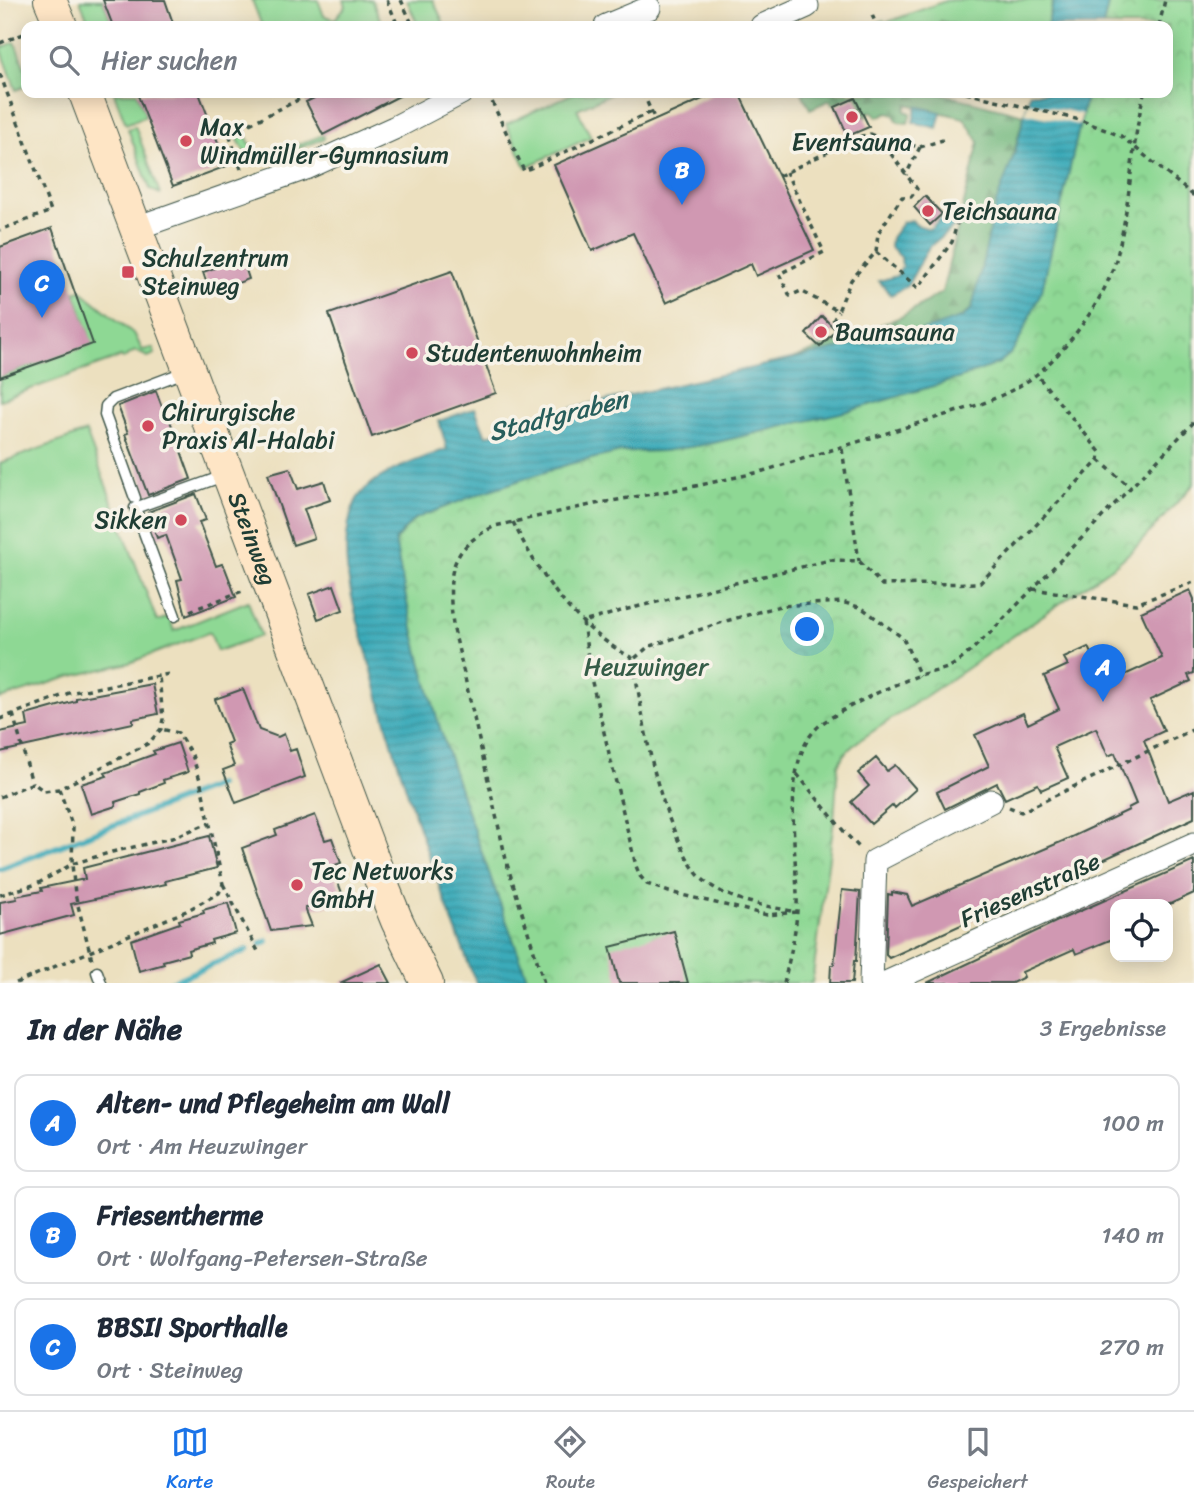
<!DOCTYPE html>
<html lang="de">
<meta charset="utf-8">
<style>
:root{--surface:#fff;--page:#f2f2f3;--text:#1f2937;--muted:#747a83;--line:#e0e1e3;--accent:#1a73e8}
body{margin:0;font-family:Sriracha,sans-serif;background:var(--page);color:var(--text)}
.controls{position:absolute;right:21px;bottom:21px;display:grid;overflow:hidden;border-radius:14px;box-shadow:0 4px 18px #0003}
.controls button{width:63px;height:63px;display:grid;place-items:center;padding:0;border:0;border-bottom:2px solid var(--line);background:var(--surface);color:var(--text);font:35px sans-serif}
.you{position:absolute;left:808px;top:630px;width:24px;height:24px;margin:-18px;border:5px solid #fff;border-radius:50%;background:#1a73e8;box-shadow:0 0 0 10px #1a73e833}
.badge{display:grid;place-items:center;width:46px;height:46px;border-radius:50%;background:var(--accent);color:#fff;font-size:23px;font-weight:700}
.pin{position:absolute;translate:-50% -58px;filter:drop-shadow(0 2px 4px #0008)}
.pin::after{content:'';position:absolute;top:37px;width:24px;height:21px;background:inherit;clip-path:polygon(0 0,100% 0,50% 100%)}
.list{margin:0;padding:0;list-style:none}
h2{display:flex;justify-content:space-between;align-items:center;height:91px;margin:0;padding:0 28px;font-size:30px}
h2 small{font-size:23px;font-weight:400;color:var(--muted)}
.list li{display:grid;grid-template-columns:46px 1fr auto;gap:21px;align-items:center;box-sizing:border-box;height:98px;margin:0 14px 14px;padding:0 14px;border:2px solid var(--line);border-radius:14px}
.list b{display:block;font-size:26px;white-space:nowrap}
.list p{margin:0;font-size:23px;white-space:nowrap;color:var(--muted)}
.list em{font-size:23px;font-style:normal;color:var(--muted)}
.icon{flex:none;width:38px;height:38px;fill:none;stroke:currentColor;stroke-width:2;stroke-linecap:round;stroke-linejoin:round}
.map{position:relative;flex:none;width:1194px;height:983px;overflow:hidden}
.search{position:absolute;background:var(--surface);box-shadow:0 4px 18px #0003;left:21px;right:21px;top:21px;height:77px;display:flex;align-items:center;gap:18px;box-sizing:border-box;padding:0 24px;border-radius:14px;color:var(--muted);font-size:26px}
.sheet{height:427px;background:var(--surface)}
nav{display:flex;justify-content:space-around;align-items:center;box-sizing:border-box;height:98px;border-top:2px solid var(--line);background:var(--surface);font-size:19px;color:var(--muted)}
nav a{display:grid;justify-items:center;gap:4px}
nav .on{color:var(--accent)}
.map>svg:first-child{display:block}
.grass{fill:#8ed894;stroke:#568a64;stroke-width:2}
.forest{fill:url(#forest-firs);stroke:#487a59;stroke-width:2}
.park{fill:url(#park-crowns);stroke:#568a64;stroke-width:2}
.water{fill:url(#water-rules);stroke:#2d7476;stroke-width:2}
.pier{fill:#ece0bf}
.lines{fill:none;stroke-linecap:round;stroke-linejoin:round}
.stream{stroke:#3baab9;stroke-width:6}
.building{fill:#d098b2}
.lane-casing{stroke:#3e5549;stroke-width:13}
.street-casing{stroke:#3e5549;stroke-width:25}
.secondary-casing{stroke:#3e5549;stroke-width:34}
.path{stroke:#3e5549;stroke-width:3.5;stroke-dasharray:5 5;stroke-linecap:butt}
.lane{stroke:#fff;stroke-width:10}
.street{stroke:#fff;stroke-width:23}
.secondary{stroke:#fee5c5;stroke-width:32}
.poi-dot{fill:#d1495b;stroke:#f7f3e8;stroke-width:2.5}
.labels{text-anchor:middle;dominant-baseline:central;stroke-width:7;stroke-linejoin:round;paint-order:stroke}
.poi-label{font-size:24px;fill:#1f3d34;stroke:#f7f3e8;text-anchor:start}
.street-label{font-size:24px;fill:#1f3d34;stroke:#f7f3e8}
.park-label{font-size:24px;fill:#355c47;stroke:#f7f3e8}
.water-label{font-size:26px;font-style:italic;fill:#275e5c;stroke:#f7f3e8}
</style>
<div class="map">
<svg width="1194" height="983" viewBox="0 0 1194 983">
<defs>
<pattern id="forest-firs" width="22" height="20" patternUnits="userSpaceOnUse" patternTransform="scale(1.75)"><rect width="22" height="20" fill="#72b87e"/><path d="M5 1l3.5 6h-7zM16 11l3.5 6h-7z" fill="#5d9768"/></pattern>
<pattern id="park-crowns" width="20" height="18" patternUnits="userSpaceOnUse" patternTransform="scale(1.75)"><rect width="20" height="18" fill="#8ed894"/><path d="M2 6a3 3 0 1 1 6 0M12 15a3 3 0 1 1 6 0" fill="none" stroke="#7aba80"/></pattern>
<pattern id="water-rules" width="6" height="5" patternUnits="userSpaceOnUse" patternTransform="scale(1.75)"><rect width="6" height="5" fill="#3baab9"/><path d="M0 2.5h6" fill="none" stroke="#318c97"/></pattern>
</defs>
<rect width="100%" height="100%" fill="#f7f3e8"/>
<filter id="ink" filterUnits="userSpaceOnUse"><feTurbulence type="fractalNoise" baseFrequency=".0143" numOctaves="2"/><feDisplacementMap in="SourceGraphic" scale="14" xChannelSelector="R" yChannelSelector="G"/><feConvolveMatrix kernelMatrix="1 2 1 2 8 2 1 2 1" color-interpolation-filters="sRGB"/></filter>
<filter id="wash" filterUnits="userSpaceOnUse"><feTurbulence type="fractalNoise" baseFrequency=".00686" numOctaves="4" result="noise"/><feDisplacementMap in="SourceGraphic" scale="28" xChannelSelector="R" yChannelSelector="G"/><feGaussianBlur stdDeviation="1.57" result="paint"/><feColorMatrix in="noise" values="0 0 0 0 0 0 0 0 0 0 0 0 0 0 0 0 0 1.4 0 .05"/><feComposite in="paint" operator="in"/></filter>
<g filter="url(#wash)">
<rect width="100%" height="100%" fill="#ece0bf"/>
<!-- grass -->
<path class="grass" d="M80 0H103L113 26H90Z
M252 0H318L324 16 335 19 346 6 344 0H372L383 26 375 24 369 26H306L304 23 295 26H262Z
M407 0H433L445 26H418Z
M948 0H1053L1047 26H958L940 21 938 26H881L879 22 883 20 885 23Z
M15 42 26 72V86L16 90 1 48Z
M114 93H137L146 116 126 124Z
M574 93H612L577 109 591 137 526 167 506 124Z
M135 126 159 191 160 194 150 189 128 129Z
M245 134 258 160 323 135 324 139 252 165 237 138Z
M80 290 135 335 142 350 153 348 155 354 148 357 135 351 123 359 121 357 0 400V377L92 344 75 292Z
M86 432 157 621 169 617 174 631 248 601 261 636 217 651 210 632 129 663 69 677 0 699V463Z"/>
<!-- forest -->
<path class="forest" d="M802 93H939L1024 115 972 308C956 332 825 353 792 359L901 317 942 292 979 142 964 118 907 104 905 111 911 113 908 123 898 122 894 115 888 113 877 117 874 112 870 111 866 117 856 94 832 105 830 100 810 109Z"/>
<!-- park -->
<path class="park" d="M1109 0H1194V484L1137 546 1118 563 963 671 857 742 844 754 838 765 834 820 812 983H529C476 837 420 695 395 541L414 519 481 493 569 464 621 452 663 451 709 444 852 410 960 378 999 363 1042 290 1087 93H1168V26H1103Z"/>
<!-- water -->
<path class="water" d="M1054 0H1109L1103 26H1047Z
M1030 93H1087L1042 290 1018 343 1010 354 999 363 960 378 852 410 709 444 663 451 621 452 569 464 481 493 414 519 395 540C420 694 476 837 529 983H476C436 881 399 777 372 671 363 638 351 603 347 568 345 545 346 522 356 501 371 473 419 460 447 449L439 421 475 408 486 436 572 408 931 328 963 317 972 308 997 200 1015 152Z
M917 106 941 112 937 128 913 122Z
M943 216 955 226 929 247 907 286 891 295 879 281 897 276 902 267 901 257 890 247 891 238 903 222 912 220 916 225 930 229Z"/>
<!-- pier -->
<path class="pier" d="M1028 102 1082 114 1079 125 1025 113Z"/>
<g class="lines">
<!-- stream -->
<path class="stream" d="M0 869 218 785
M261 944 267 941
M169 983 247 950"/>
</g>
<g id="blocks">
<!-- building -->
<path class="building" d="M103 0H165L174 26H113Z
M137 93H199L227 166 173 186Z
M324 93H405L323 135 306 102Z
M716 93H739L814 250 756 276 751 264 666 303 633 233 592 251 554 165Z
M855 98 869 127 848 136 835 107Z
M925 196 942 214 930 225 914 207Z
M52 228 93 344 0 377V247Z
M242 258 249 279 210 293 203 272Z
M452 271 496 393 372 437 329 314Z
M822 316 836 330 820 347 806 334Z
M156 391 167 420 169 418 191 479 148 495 125 434 128 433 118 406Z
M290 468 298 489 324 481 330 500 304 509 314 538 293 545 268 474Z
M196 494 206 520 199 522 216 566 222 564 225 568 236 597 186 616 177 580 182 579 166 535 157 538 148 512Z
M334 585 343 610 318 619 309 594Z
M1190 590 1194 599V673L1188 675 1191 681 1150 700 1164 731 1144 740 1168 801 1194 790V818L889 958 886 955 888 894 892 895V892L907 895 912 906 1063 841 1129 810 1128 808 1136 804 1115 753 1108 756 1096 728 1054 747 1068 778 1041 790 1038 784 1005 799 997 783 945 809 937 792 989 766 975 735 1023 713 1028 724 1059 709 1044 676 1068 665 1064 658 1088 647 1105 684 1162 658 1141 612Z
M152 684 158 714 133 719V723L0 752V732L28 726 26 715 76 701V698Z
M243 689 259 730 278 737 284 734 290 751 296 749 305 777 236 803 223 770 234 766 226 744 231 742 215 699Z
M178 743 188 772 163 780 164 783 140 792V794L115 802 116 806 91 814 81 784 107 776 105 773 130 764V763L155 754 153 751Z
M876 758 887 771 895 765 916 789 895 808 893 805 871 824 851 802 869 786 858 773Z
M315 815 325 840 332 838 341 863 332 866 346 904 305 908 312 926 271 931 242 848 277 835 275 830Z
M209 836 217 868 165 881 166 884 71 904 74 915 0 935V902L17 899 16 896 42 891 41 888 85 879 83 868Z
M1194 861V893L1170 904H1115V938L1076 954 1074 949 1022 972 1024 977 1012 983H927L1062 919Z
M842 890 860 892 856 961H854L852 983H830L831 965H834Z
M228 903 236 933 211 940 212 943 188 950 189 954 163 961 164 964 139 971 131 940 180 923 179 920 204 913 203 910Z
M674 931 688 983H619L610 947Z
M381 964 391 983H340Z"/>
</g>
</g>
<g filter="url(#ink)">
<use href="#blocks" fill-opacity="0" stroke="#3e5549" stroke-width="2"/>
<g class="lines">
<!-- lane casing -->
<g class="lane-casing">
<path id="lane" d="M135 498 105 415 106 406 113 399 187 371
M175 616 135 508 226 475
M97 972 101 983"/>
</g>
<!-- street casing -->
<g class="street-casing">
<path id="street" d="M606 26 649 8
M762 26 807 6 805 0
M136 228 306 168 394 128 461 93
M871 983 875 861 991 801
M886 983 1194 844"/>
</g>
<!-- secondary casing -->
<g class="secondary-casing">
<g id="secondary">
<path d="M50 0 61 26"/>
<path id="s1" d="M85 93 384 889 397 921 427 983"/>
</g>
</g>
<!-- path -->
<path class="path" d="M387 0 398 26
M401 0 413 26
M872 15 877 26
M1159 26 1165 0
M0 43 26 33
M0 74 51 211 0 230
M488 93 524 171 651 112
M643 93 655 120
M966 93 1080 120 1121 136 1194 196
M881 139 920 147 906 175
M920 147 943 140
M241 169 229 134 312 93
M779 176 858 137 870 134 879 138 917 189 911 197H902L878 233 876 252 851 280 838 311 801 291 790 296 779 274 824 252 786 172
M876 252 918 288 952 242 960 212 950 206
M833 321 838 311
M842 449 859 561
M1099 460 1131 488
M513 522C541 579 577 629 634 659
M1033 589 1136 604 1194 582
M190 611 245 590
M13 714 32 783
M0 719 69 693 169 674
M797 774 846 834 860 848
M59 789 73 827 72 864 75 894 92 960
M0 797 33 783 44 791 59 789 149 743 161 729 163 719 159 676
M1009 807 1021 812 1194 729
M223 884 260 955
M0 895 37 884 72 864 112 852 172 838 209 823
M791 911C762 905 730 901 706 882 696 875 690 863 684 852 654 794 645 730 634 666V659L648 647 726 621 780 606 842 602 862 608 903 638 920 676
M797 912 767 915 669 892 647 884 640 876 636 866 591 678 583 622 628 609 830 560 859 561 882 585 980 583 1099 460 1100 452 1036 374
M16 983 186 911 219 893 223 884 200 780 192 755 178 733 161 729
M544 983 507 864 453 625C448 577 446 550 495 526L595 504 691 487 760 472 981 404C1001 396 1021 387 1037 374 1069 348 1107 296 1117 256 1131 202 1131 147 1144 93
M784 983C789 959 796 934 797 910 799 858 776 755 824 722 853 703 888 687 920 675 930 672 942 671 951 666 964 659 976 645 988 635L1194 422"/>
<!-- lane -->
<use href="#lane" class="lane"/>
<!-- street -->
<use href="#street" class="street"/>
<!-- secondary -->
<use href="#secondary" class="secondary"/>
</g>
</g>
<!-- markers -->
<g class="poi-dot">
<circle cx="852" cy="117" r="7"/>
<circle cx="186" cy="141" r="7"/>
<circle cx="928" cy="211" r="7"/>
<rect x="121" y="265" width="14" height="14" rx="3.5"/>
<circle cx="821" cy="332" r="7"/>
<circle cx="412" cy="353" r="7"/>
<circle cx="148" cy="426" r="7"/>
<circle cx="181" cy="520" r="7"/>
<circle cx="297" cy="885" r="7"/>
</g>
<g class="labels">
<!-- poi labels -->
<g class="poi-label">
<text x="200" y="127">Max<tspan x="200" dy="28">Windmüller-Gymnasium</tspan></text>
<text x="852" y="142" text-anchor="middle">Eventsauna</text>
<text x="942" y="211">Teichsauna</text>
<text x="142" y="258">Schulzentrum<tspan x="142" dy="28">Steinweg</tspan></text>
<text x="835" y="332">Baumsauna</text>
<text x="426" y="353">Studentenwohnheim</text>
<text x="162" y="412">Chirurgische<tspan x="162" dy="28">Praxis Al-Halabi</tspan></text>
<text x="167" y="520" text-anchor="end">Sikken</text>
<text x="311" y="871">Tec Networks<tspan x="311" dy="28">GmbH</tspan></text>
</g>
<!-- street labels -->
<g class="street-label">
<text stroke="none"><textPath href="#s1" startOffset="476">Steinweg</textPath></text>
<text transform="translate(1030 890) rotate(-24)">Friesenstraße</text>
</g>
<!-- park labels -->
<g class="park-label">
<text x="646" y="667">Heuzwinger</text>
</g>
<!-- water labels -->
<g class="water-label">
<text transform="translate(558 415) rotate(-14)">Stadtgraben</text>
</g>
</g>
</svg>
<div class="controls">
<button><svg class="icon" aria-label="locate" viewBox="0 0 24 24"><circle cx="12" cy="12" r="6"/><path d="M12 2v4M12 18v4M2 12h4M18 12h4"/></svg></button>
</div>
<div class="you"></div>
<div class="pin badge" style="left:1103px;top:702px">A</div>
<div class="pin badge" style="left:682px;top:205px">B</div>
<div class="pin badge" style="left:42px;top:318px">C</div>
<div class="search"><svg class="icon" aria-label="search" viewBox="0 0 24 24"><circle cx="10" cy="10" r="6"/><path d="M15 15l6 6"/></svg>Hier suchen</div>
</div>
<section class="sheet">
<h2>In der Nähe<small>3 Ergebnisse</small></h2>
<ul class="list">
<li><span class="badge">A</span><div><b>Alten- und Pflegeheim am Wall</b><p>Ort · Am Heuzwinger</p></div><em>100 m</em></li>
<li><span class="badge">B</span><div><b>Friesentherme</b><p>Ort · Wolfgang-Petersen-Straße</p></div><em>140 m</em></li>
<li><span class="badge">C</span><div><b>BBSII Sporthalle</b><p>Ort · Steinweg</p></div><em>270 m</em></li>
</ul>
</section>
<nav>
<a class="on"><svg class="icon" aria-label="map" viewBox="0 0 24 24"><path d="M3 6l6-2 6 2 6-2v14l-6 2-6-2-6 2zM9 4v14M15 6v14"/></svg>Karte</a>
<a><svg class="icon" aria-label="directions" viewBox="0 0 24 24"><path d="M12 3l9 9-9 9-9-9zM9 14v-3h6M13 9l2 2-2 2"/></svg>Route</a>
<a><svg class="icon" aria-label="saved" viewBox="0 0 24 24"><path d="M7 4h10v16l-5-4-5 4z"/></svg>Gespeichert</a>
</nav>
